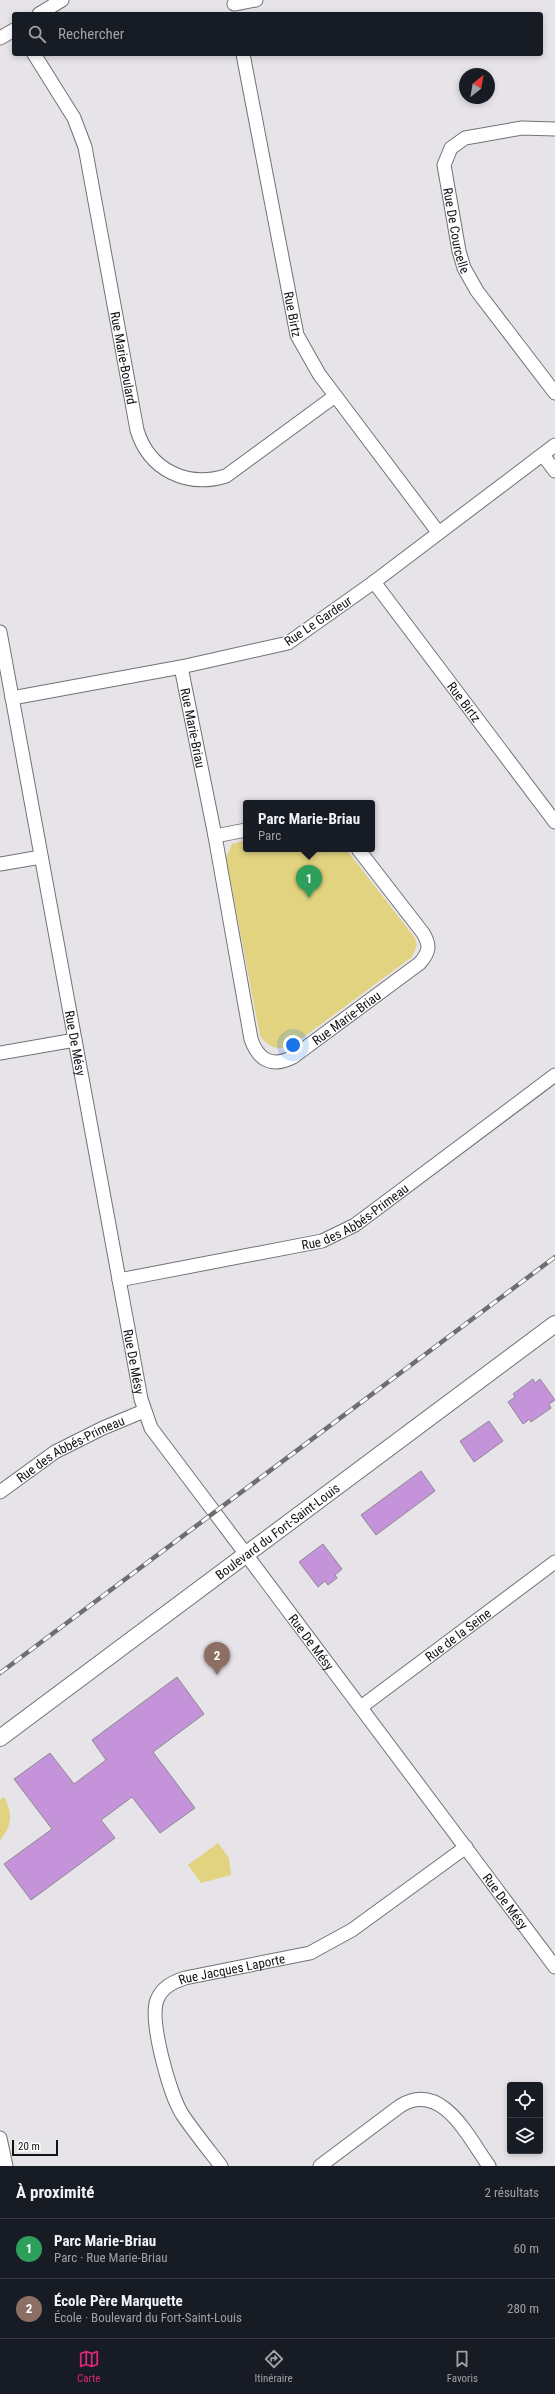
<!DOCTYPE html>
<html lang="fr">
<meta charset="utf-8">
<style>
:root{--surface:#171b24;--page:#242831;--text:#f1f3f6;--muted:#9ea1a6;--line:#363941;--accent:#db2777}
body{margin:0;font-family:"Roboto Condensed",sans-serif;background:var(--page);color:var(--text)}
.controls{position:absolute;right:12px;bottom:12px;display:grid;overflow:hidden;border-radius:4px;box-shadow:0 2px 6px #0003}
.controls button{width:36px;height:36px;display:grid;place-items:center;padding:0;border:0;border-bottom:1px solid var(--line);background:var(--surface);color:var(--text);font:20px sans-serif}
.compass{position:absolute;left:459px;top:68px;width:36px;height:36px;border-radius:50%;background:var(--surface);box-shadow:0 2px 6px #0003;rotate:31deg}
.scale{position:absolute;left:12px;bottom:10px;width:46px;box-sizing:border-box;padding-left:4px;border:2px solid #141314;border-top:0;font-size:11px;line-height:14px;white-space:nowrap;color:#141314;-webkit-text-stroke:3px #fff;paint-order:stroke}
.you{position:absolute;left:293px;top:1045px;width:14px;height:14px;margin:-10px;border:3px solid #fff;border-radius:50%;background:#1a73e8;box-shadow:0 0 0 6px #1a73e833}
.badge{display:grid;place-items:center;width:26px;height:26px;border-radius:50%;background:var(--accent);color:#fff;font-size:13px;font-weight:700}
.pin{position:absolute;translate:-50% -33px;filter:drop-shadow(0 1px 2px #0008)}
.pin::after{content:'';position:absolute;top:21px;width:14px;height:12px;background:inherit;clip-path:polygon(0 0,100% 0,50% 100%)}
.popup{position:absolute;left:243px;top:800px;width:132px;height:52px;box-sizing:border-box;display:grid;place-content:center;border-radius:4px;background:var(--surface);filter:drop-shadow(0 1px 3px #0005);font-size:13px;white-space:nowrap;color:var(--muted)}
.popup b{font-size:15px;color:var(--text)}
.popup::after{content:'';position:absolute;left:50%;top:100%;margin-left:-8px;border:8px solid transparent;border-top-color:var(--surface)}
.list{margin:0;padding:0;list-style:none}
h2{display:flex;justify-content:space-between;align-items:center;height:52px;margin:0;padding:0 16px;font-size:17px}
h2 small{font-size:13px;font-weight:400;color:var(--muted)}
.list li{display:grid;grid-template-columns:26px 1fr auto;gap:12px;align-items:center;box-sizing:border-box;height:60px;padding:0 16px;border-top:1px solid var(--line)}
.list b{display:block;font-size:15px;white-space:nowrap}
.list p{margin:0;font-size:13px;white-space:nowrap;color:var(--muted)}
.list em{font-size:13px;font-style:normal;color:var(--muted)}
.icon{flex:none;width:22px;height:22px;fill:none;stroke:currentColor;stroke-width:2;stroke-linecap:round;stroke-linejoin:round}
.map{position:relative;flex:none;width:555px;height:2166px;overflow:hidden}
.search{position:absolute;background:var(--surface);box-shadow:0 2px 6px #0003;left:12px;right:12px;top:12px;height:44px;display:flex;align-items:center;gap:10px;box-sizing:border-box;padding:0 14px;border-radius:4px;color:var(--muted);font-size:15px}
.sheet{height:172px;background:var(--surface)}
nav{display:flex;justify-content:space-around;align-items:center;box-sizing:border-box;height:56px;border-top:1px solid var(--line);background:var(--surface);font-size:11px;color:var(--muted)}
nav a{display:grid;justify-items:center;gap:2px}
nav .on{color:var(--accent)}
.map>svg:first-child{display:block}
.green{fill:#e1d37f}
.building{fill:#c493d9;stroke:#8d8a8f}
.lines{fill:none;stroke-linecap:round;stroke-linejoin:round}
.minor-casing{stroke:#747175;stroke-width:15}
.tertiary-casing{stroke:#747175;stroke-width:18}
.minor{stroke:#fff;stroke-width:13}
.tertiary{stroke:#fff;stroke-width:16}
.rail-casing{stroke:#6f6d70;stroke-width:4.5}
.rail{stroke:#fff;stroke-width:3;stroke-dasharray:9;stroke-linecap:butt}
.labels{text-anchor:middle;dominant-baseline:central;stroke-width:3;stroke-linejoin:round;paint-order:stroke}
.street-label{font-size:13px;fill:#141314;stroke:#fff}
</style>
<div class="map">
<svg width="555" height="2166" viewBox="0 0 555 2166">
<rect width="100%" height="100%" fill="#e7e4e9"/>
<!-- green -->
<path class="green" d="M246 840V849H346L415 938 417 945 412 957 290 1047C276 1050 269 1047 260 1036L226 857 232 844Z
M4 1797C13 1812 12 1827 0 1840V1800Z
M218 1843 229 1858 231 1875 201 1883 188 1865Z"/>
<!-- building -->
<path class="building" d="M533 1379 535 1383 540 1379 555 1400 549 1404 551 1408 531 1422 530 1419 523 1424 508 1402 515 1397 513 1394Z
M489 1421 503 1441 474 1462 460 1441Z
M421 1471 435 1491 376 1535 361 1515Z
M323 1544 342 1569 335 1575 337 1578 328 1585 325 1581 318 1587 299 1562Z
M177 1677 204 1714 153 1752 195 1808 160 1833 132 1797 101 1820 115 1838 31 1900 4 1864 52 1829 14 1779 50 1753 74 1784 106 1760 92 1740Z"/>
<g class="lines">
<!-- minor casing -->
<g class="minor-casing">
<g id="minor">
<path d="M234 4 256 0"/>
<path d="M39 14 62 0"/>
<path d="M0 38 14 30"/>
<path id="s1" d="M34 54 74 118 85 147 137 430C149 470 187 488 226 476L335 396"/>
<path id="s2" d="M243 54 297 335 319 374 438 532"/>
<path id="s3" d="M555 129 522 128 465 138 451 148 444 165 459 251 464 268 477 291 555 393"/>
<path d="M543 455 555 471"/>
<path id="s4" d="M374 582 555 822"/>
<path id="s5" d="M0 632 141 1399 151 1428 203 1497 555 1967"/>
<path id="s6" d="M181 667 215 836 251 1039C258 1060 272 1068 293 1057L420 963C429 952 431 946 423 933L358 849"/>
<path d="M12 698 181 667 288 643 374 582 555 445"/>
<path d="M215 836 246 830"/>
<path d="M0 864 41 857"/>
<path d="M0 1053 75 1040"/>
<path id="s7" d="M119 1280 322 1241 355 1225 555 1075"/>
<path id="s8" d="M0 1492 55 1452 103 1428 144 1411"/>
<path id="s9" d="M361 1707 555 1562"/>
<path d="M0 2138 6 2166"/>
<path id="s10" d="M221 2166C208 2149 194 2132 182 2114 170 2095 149 2021 157 2000 162 1987 173 1982 185 1978L310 1953 352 1930 466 1847"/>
<path d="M320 2166 400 2106C442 2080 468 2137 489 2166"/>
</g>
</g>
<!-- tertiary casing -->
<g class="tertiary-casing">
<g id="tertiary">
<path id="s11" d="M0 1738 555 1324"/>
</g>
</g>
<!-- minor -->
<use href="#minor" class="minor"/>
<!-- tertiary -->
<use href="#tertiary" class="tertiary"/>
<!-- rail casing -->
<g class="rail-casing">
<path id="rail" d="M0 1673 555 1257"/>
</g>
<!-- rail -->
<use href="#rail" class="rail"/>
</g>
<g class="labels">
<!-- street labels -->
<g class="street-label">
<text stroke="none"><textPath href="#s3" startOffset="193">Rue De Courcelle</textPath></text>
<text stroke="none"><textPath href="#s2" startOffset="265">Rue Birtz</textPath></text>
<text stroke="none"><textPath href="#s1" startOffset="321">Rue Marie-Boulard</textPath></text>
<text transform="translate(318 621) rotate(-34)">Rue Le Gardeur</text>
<text stroke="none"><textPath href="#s4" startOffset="150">Rue Birtz</textPath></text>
<text stroke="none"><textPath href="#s6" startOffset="62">Rue Marie-Briau</textPath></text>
<text stroke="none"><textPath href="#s6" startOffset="499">Rue Marie-Briau</textPath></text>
<text stroke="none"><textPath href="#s5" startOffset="418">Rue De Mésy</textPath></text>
<text stroke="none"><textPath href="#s7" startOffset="247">Rue des Abbés-Primeau</textPath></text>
<text stroke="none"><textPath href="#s5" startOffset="742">Rue De Mésy</textPath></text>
<text stroke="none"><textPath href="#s8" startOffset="83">Rue des Abbés-Primeau</textPath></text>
<text stroke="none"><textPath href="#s11" startOffset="346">Boulevard du Fort-Saint-Louis</textPath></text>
<text stroke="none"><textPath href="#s9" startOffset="121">Rue de la Seine</textPath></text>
<text stroke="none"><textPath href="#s5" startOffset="1078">Rue De Mésy</textPath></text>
<text stroke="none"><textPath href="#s5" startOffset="1402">Rue De Mésy</textPath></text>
<text stroke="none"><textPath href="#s10" startOffset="268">Rue Jacques Laporte</textPath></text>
</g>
</g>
</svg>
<div class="controls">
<button><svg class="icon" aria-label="locate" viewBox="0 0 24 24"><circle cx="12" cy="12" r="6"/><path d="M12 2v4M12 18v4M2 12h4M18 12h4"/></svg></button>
<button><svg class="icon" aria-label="layers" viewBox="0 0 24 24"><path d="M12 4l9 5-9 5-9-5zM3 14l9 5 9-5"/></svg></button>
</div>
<svg class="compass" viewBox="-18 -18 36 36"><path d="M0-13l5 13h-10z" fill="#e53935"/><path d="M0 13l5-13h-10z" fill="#9ea1a6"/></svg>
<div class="scale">20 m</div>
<div class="you"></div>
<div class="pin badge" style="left:309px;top:898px;background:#2e9e5b">1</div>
<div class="popup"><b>Parc Marie-Briau</b>Parc</div>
<div class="pin badge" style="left:217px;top:1675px;background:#8d6e63">2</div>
<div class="search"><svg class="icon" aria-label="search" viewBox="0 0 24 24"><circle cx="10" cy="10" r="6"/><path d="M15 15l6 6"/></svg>Rechercher</div>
</div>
<section class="sheet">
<h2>À proximité<small>2 résultats</small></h2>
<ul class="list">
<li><span class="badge" style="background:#2e9e5b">1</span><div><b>Parc Marie-Briau</b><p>Parc · Rue Marie-Briau</p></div><em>60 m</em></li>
<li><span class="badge" style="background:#8d6e63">2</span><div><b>École Père Marquette</b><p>École · Boulevard du Fort-Saint-Louis</p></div><em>280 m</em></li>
</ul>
</section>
<nav>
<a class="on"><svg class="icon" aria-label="map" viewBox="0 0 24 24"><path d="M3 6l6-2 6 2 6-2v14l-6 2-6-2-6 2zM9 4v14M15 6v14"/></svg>Carte</a>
<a><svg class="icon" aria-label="directions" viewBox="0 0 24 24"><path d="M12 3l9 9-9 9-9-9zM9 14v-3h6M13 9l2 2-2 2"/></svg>Itinéraire</a>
<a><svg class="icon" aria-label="saved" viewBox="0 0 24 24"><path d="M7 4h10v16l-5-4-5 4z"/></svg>Favoris</a>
</nav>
